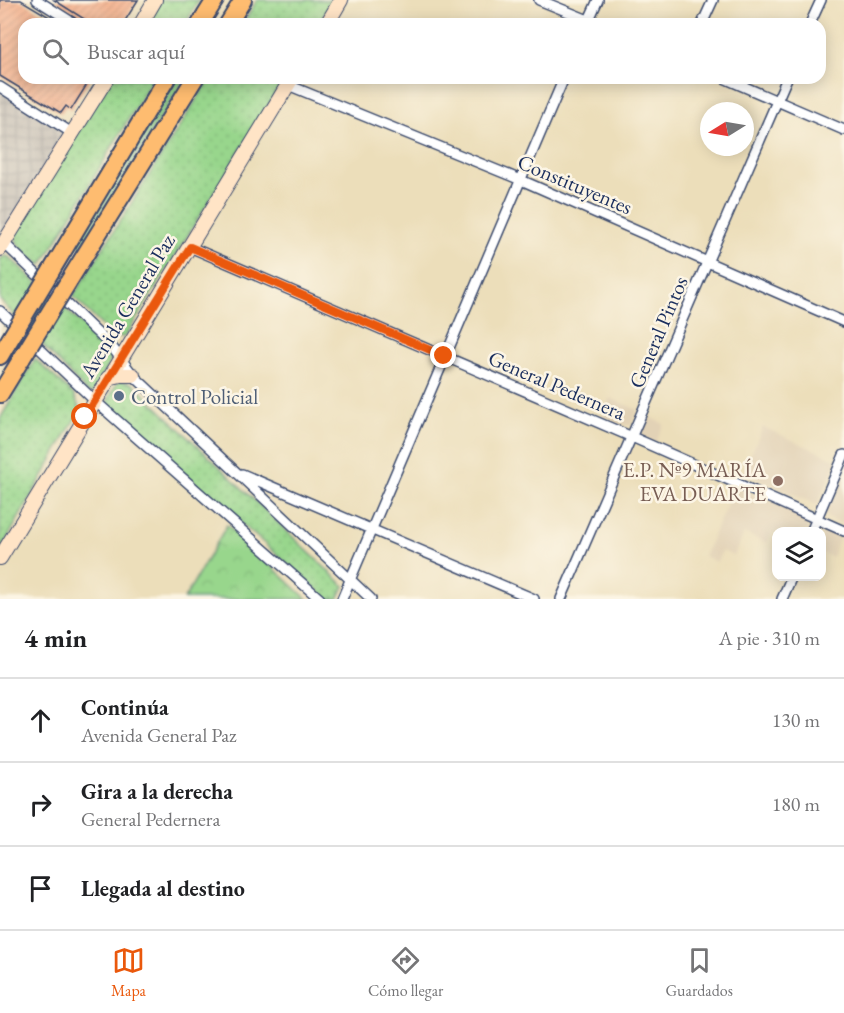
<!DOCTYPE html>
<html lang="es">
<meta charset="utf-8">
<style>
:root{--surface:#fff;--page:#f2f2f2;--text:#202124;--muted:#757577;--line:#e0e0e0;--accent:#ea580c}
body{margin:0;font-family:"EB Garamond",serif;background:var(--page);color:var(--text)}
.controls{position:absolute;right:18px;bottom:18px;display:grid;overflow:hidden;border-radius:12px;box-shadow:0 3px 15px #0003}
.controls button{width:54px;height:54px;display:grid;place-items:center;padding:0;border:0;border-bottom:2px solid var(--line);background:var(--surface);color:var(--text);font:30px sans-serif}
.compass{position:absolute;left:700px;top:102px;width:54px;height:54px;border-radius:50%;background:var(--surface);box-shadow:0 3px 15px #0003;rotate:259deg}
.stop{position:absolute;width:18px;height:18px;margin:-14px;border:4px solid #ea580c;border-radius:50%;background:#fff}
.stop.end{background:#ea580c;border-color:#fff;box-shadow:0 2px 6px #0008}
.list{margin:0;padding:0;list-style:none}
h2{display:flex;justify-content:space-between;align-items:center;height:78px;margin:0;padding:0 24px;font-size:26px}
h2 small{font-size:20px;font-weight:400;color:var(--muted)}
.list li{display:grid;grid-template-columns:39px 1fr auto;gap:18px;align-items:center;box-sizing:border-box;height:84px;padding:0 24px;border-top:2px solid var(--line)}
.list b{display:block;font-size:22px;white-space:nowrap}
.list p{margin:0;font-size:20px;white-space:nowrap;color:var(--muted)}
.list em{font-size:20px;font-style:normal;color:var(--muted)}
.icon{flex:none;width:33px;height:33px;fill:none;stroke:currentColor;stroke-width:2;stroke-linecap:round;stroke-linejoin:round}
.map{position:relative;flex:none;width:844px;height:599px;overflow:hidden}
.search{position:absolute;background:var(--surface);box-shadow:0 3px 15px #0003;left:18px;right:18px;top:18px;height:66px;display:flex;align-items:center;gap:15px;box-sizing:border-box;padding:0 21px;border-radius:18px;color:var(--muted);font-size:22px}
.sheet{height:330px;background:var(--surface)}
nav{display:flex;justify-content:space-around;align-items:center;box-sizing:border-box;height:84px;border-top:2px solid var(--line);background:var(--surface);font-size:16px;color:var(--muted)}
nav a{display:grid;justify-items:center;gap:3px}
nav .on{color:var(--accent)}
.map>svg:first-child{display:block}
.built{fill:#e2d2b6}
.industrial{fill:url(#industrial-grid)}
.grass{fill:url(#grass-dots);stroke:#5a8275;stroke-width:1.5}
.park{fill:url(#park-crowns);stroke:#5a8275;stroke-width:1.5}
.building{fill:url(#building-hatch)}
.lines{fill:none;stroke-linecap:round;stroke-linejoin:round}
.street-casing{stroke:#3a496c;stroke-width:12}
.secondary-casing{stroke:#3a496c;stroke-width:16}
.highway-casing{stroke:#3a496c;stroke-width:20}
.street{stroke:#fff;stroke-width:9}
.secondary{stroke:#ffe4c6;stroke-width:14}
.highway{stroke:#febc70;stroke-width:16}
.highway-bridge-casing{stroke:#3a496c;stroke-width:20;stroke-linecap:butt}
.highway-bridge{stroke:#febc70;stroke-width:16}
.route{stroke:#ea580c;stroke-width:8}
.service-dot{fill:#5c6f8a;stroke:#fcf5e5;stroke-width:2}
.education-dot{fill:#8d6e63;stroke:#fcf5e5;stroke-width:2}
.labels{text-anchor:middle;dominant-baseline:central;stroke-width:5;stroke-linejoin:round;paint-order:stroke}
.street-label{font-size:21px;fill:#1b2f5e;stroke:#fcf5e5}
.service-label{font-size:21px;fill:#4e5e75;stroke:#fcf5e5;text-anchor:start}
.education-label{font-size:21px;fill:#785e54;stroke:#fcf5e5;text-anchor:end}
</style>
<div class="map">
<svg width="844" height="599" viewBox="0 0 844 599">
<defs>
<pattern id="industrial-grid" width="8" height="8" patternUnits="userSpaceOnUse" patternTransform="scale(1.5)"><rect width="8" height="8" fill="#cac3b8"/><path d="M0 4h8M4 0v8" fill="none" stroke="#ada8a1"/></pattern>
<pattern id="grass-dots" width="8" height="8" patternUnits="userSpaceOnUse" patternTransform="scale(1.5)"><rect width="8" height="8" fill="#98d68c"/><path d="M2 2h.1M6 6h.1" fill="none" stroke="#82b87b" stroke-width="1.8" stroke-linecap="round"/></pattern>
<pattern id="park-crowns" width="20" height="18" patternUnits="userSpaceOnUse" patternTransform="scale(1.5)"><rect width="20" height="18" fill="#98d68c"/><path d="M2 6a3 3 0 1 1 6 0M12 15a3 3 0 1 1 6 0" fill="none" stroke="#82b87b"/></pattern>
<pattern id="building-hatch" width="6" height="6" patternUnits="userSpaceOnUse" patternTransform="scale(1.5)"><rect width="6" height="6" fill="#f3ac86"/><path d="M-1 1l2-2M0 6l6-6M5 7l2-2" fill="none" stroke="#d09476"/></pattern>
</defs>
<rect width="100%" height="100%" fill="#fcf5e5"/>
<filter id="ink" filterUnits="userSpaceOnUse"><feTurbulence type="fractalNoise" baseFrequency=".0167" numOctaves="2"/><feDisplacementMap in="SourceGraphic" scale="12" xChannelSelector="R" yChannelSelector="G"/><feConvolveMatrix kernelMatrix="1 2 1 2 8 2 1 2 1" color-interpolation-filters="sRGB"/></filter>
<filter id="wash" filterUnits="userSpaceOnUse"><feTurbulence type="fractalNoise" baseFrequency=".008" numOctaves="4" result="noise"/><feDisplacementMap in="SourceGraphic" scale="24" xChannelSelector="R" yChannelSelector="G"/><feGaussianBlur stdDeviation="1.35" result="paint"/><feColorMatrix in="noise" values="0 0 0 0 0 0 0 0 0 0 0 0 0 0 0 0 0 1.4 0 .05"/><feComposite in="paint" operator="in"/></filter>
<g filter="url(#wash)">
<rect width="100%" height="100%" fill="#ecdeba"/>
<!-- built -->
<path class="built" d="M610 398 638 410 631 425H621L602 417Z
M647 416 664 424 656 442 640 435Z
M763 427 837 460 817 505 743 472Z
M842 476 844 477V525L828 518 826 514Z
M735 486 807 517 809 523 806 531 776 532V533L772 531 767 543 744 533 734 556 722 551 717 562 704 556Z
M825 526 842 532 832 557 822 553V532H820Z"/>
<!-- industrial -->
<path class="industrial" d="M0 91 63 128 65 135 0 239Z"/>
<!-- grass -->
<path class="grass" d="M159 0H199L185 24H144Z
M257 0H333L318 24H243Z
M111 78H153L42 265C30 257 16 249 15 234Z
M178 78H185L81 246H78L77 244Z
M210 78H285L125 337 112 336 73 296Z
M5 256 9 257 111 351 110 362 94 392 91 393 86 391 0 300V259Z
M35 359 74 395 80 410 0 551V419Z
M119 380 133 384 344 586 338 599H328L105 405Z"/>
<!-- park -->
<path class="park" d="M227 525 307 599H184Z"/>
<g id="blocks">
<!-- building -->
<path class="building" d="M0 0H21L61 24H24V78H91L71 110 66 106 61 113 0 76Z
M54 0H138L123 24H92Z"/>
</g>
</g>
<g filter="url(#ink)">
<use href="#blocks" fill-opacity="0" stroke="#3a496c" stroke-width="1.5"/>
<g class="lines">
<!-- street casing -->
<g class="street-casing">
<path id="street" d="M37 0 75 24
M539 0 598 24
M587 24 598 0
M702 24 713 0
M810 24 821 0
M724 78 844 130
M288 85 521 180 844 322
M0 87 72 133
M4 243 112 347 133 375 371 599
M190 247 632 437 844 531
M0 311 95 401 320 599
M242 474 534 599
M811 532 844 455
M342 599 564 78
M561 599 787 78
M782 599 792 576"/>
</g>
<!-- secondary casing -->
<g class="secondary-casing">
<path id="secondary" d="M141 24 155 0
M327 24 341 0
M0 249 107 78
M108 378 121 375H133
M0 558 292 78"/>
</g>
<!-- highway casing -->
<g class="highway-casing">
<path id="highway" d="M200 24 215 0
M228 24 243 0
M51 271 167 78
M67 284 195 78
M0 356 7 344
M0 394 22 358"/>
</g>
<!-- street -->
<use href="#street" class="street"/>
<!-- secondary -->
<use href="#secondary" class="secondary"/>
<!-- highway -->
<use href="#highway" class="highway"/>
<!-- highway-bridge casing -->
<g class="highway-bridge-casing">
<path id="highway-bridge" d="M7 344 51 271
M22 358 67 284"/>
</g>
<!-- highway-bridge -->
<use href="#highway-bridge" class="highway-bridge"/>
</g>
</g>
<g class="lines" filter="url(#ink)">
<!-- route -->
<path class="route" d="M85 417 190 247 444 356"/>
</g>
<!-- markers -->
<circle class="service-dot" cx="119" cy="396" r="6"/>
<circle class="education-dot" cx="778" cy="481" r="6"/>
<g class="labels">
<!-- street labels -->
<g class="street-label">
<text transform="translate(575 184) rotate(23)">Constituyentes</text>
<text transform="translate(127 306) rotate(-59)">Avenida General Paz</text>
<text transform="translate(658 332) rotate(-67)">General Pintos</text>
<text transform="translate(557 385) rotate(23)">General Pedernera</text>
</g>
<!-- service labels -->
<g class="service-label">
<text x="131" y="396">Control Policial</text>
</g>
<!-- education labels -->
<g class="education-label">
<text x="766" y="469">E.P. Nº9 MARÍA<tspan x="766" dy="24">EVA DUARTE</tspan></text>
</g>
</g>
</svg>
<div class="controls">
<button><svg class="icon" aria-label="layers" viewBox="0 0 24 24"><path d="M12 4l9 5-9 5-9-5zM3 14l9 5 9-5"/></svg></button>
</div>
<svg class="compass" viewBox="-18 -18 36 36"><path d="M0-13l5 13h-10z" fill="#e53935"/><path d="M0 13l5-13h-10z" fill="#757577"/></svg>
<div class="stop" style="left:85px;top:417px"></div>
<div class="stop end" style="left:444px;top:356px"></div>
<div class="search"><svg class="icon" aria-label="search" viewBox="0 0 24 24"><circle cx="10" cy="10" r="6"/><path d="M15 15l6 6"/></svg>Buscar aquí</div>
</div>
<section class="sheet">
<h2>4 min<small>A pie · 310 m</small></h2>
<ul class="list">
<li><svg class="icon" aria-label="ahead" viewBox="0 0 24 24"><path d="M12 20V5M6 11l6-6 6 6"/></svg><div><b>Continúa</b><p>Avenida General Paz</p></div><em>130 m</em></li>
<li><svg class="icon" aria-label="right" viewBox="0 0 24 24"><path d="M7 20v-9h11M14 6l5 5-5 5"/></svg><div><b>Gira a la derecha</b><p>General Pedernera</p></div><em>180 m</em></li>
<li><svg class="icon" aria-label="arrive" viewBox="0 0 24 24"><path d="M6 21V4h12l-3 4 3 4H6"/></svg><div><b>Llegada al destino</b></div></li>
</ul>
</section>
<nav>
<a class="on"><svg class="icon" aria-label="map" viewBox="0 0 24 24"><path d="M3 6l6-2 6 2 6-2v14l-6 2-6-2-6 2zM9 4v14M15 6v14"/></svg>Mapa</a>
<a><svg class="icon" aria-label="directions" viewBox="0 0 24 24"><path d="M12 3l9 9-9 9-9-9zM9 14v-3h6M13 9l2 2-2 2"/></svg>Cómo llegar</a>
<a><svg class="icon" aria-label="saved" viewBox="0 0 24 24"><path d="M7 4h10v16l-5-4-5 4z"/></svg>Guardados</a>
</nav>
